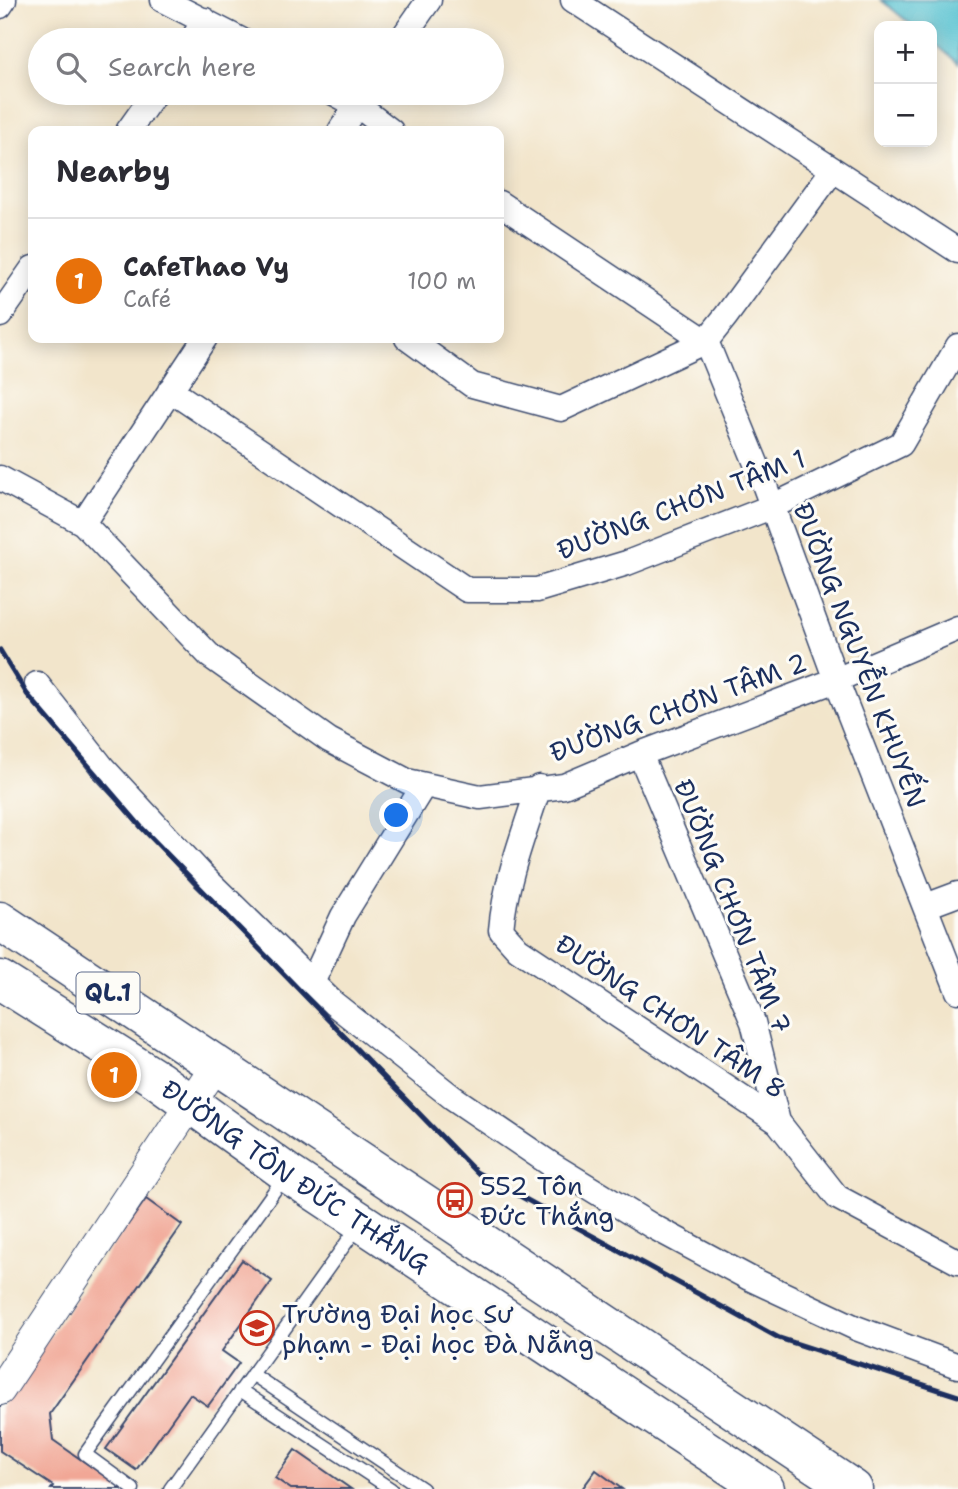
<!DOCTYPE html>
<meta charset="utf-8">
<style>
:root{--surface:#fff;--page:#f2f2f3;--text:#2b2b33;--muted:#7c7c81;--line:#e1e1e2;--accent:#1a73e8}
body{margin:0;font-family:"Shantell Sans",sans-serif;background:var(--page);color:var(--text)}
.controls{position:absolute;right:21px;top:21px;display:grid;overflow:hidden;border-radius:14px;box-shadow:0 4px 18px #0003}
.controls button{width:63px;height:63px;display:grid;place-items:center;padding:0;border:0;border-bottom:2px solid var(--line);background:var(--surface);color:var(--text);font:35px sans-serif}
.you{position:absolute;left:397px;top:816px;width:24px;height:24px;margin:-18px;border:5px solid #fff;border-radius:50%;background:#1a73e8;box-shadow:0 0 0 10px #1a73e833}
.badge{display:grid;place-items:center;width:46px;height:46px;border-radius:50%;background:var(--accent);color:#fff;font-size:23px;font-weight:700}
.pin{position:absolute;translate:-50% -50%;border:4px solid #fff;box-shadow:0 2px 7px #0006}
.list{margin:0;padding:0;list-style:none}
h2{display:flex;justify-content:space-between;align-items:center;height:91px;margin:0;padding:0 28px;font-size:30px}
h2 small{font-size:23px;font-weight:400;color:var(--muted)}
.list li{display:grid;grid-template-columns:46px 1fr auto;gap:21px;align-items:center;box-sizing:border-box;height:126px;padding:0 28px;border-top:2px solid var(--line)}
.list b{display:block;font-size:26px;white-space:nowrap}
.list p{margin:0;font-size:23px;white-space:nowrap;color:var(--muted)}
.list em{font-size:23px;font-style:normal;color:var(--muted)}
.icon{flex:none;width:38px;height:38px;fill:none;stroke:currentColor;stroke-width:2;stroke-linecap:round;stroke-linejoin:round}
.map{position:relative;flex:none;width:958px;height:1489px;overflow:hidden}
.search{position:absolute;background:var(--surface);box-shadow:0 4px 18px #0003;left:28px;top:28px;width:476px;height:77px;display:flex;align-items:center;gap:18px;box-sizing:border-box;padding:0 24px;border-radius:38px;color:var(--muted);font-size:26px}
.panel{position:absolute;background:var(--surface);box-shadow:0 4px 18px #0003;left:28px;top:126px;width:476px;height:217px;border-radius:14px}
.map>svg:first-child{display:block}
.water{fill:#55c1d0;stroke:#387897;stroke-width:2}
.building{fill:#f1a796}
.lines{fill:none;stroke-linecap:round;stroke-linejoin:round}
.service-casing{stroke:#3b4a6e;stroke-width:15}
.minor-casing{stroke:#3b4a6e;stroke-width:27}
.tertiary-casing{stroke:#3b4a6e;stroke-width:32}
.trunk-casing{stroke:#3b4a6e;stroke-width:41}
.service{stroke:#fff;stroke-width:12}
.minor{stroke:#fff;stroke-width:24}
.tertiary{stroke:#fff;stroke-width:30}
.trunk{stroke:#fff;stroke-width:38}
.rail{stroke:#1b2f5e;stroke-width:5}
.labels{text-anchor:middle;dominant-baseline:central;stroke-width:6;stroke-linejoin:round;paint-order:stroke}
.shield{fill:#fdfcf7;stroke:#5f6c8c;stroke-width:2}
.shield-label{font-size:24px;font-weight:bold;fill:#1b2f5e}
.street-label{font-size:26px;fill:#1b2f5e;stroke:#fdfcf7}
.poi-label{font-size:26px;fill:#1b2f5e;stroke:#fdfcf7;text-anchor:start}
</style>
<div class="map">
<svg width="958" height="1489" viewBox="0 0 958 1489">
<rect width="100%" height="100%" fill="#fdfcf7"/>
<filter id="ink" filterUnits="userSpaceOnUse"><feTurbulence type="fractalNoise" baseFrequency=".0143" numOctaves="2"/><feDisplacementMap in="SourceGraphic" scale="14" xChannelSelector="R" yChannelSelector="G"/><feConvolveMatrix kernelMatrix="1 2 1 2 8 2 1 2 1" color-interpolation-filters="sRGB"/></filter>
<filter id="wash" filterUnits="userSpaceOnUse"><feTurbulence type="fractalNoise" baseFrequency=".00686" numOctaves="4" result="noise"/><feDisplacementMap in="SourceGraphic" scale="28" xChannelSelector="R" yChannelSelector="G"/><feGaussianBlur stdDeviation="1.57" result="paint"/><feColorMatrix in="noise" values="0 0 0 0 0 0 0 0 0 0 0 0 0 0 0 0 0 1.4 0 .05"/><feComposite in="paint" operator="in"/></filter>
<g filter="url(#wash)">
<rect width="100%" height="100%" fill="#f2e5cb"/>
<!-- water -->
<path class="water" d="M881 0H958V63L932 41V26H913Z"/>
<g id="blocks">
<!-- building -->
<path class="building" d="M146 1199 182 1225 50 1414 53 1440 123 1489H51L53 1486 0 1451V1407Z
M242 1260 272 1281 222 1351 239 1363 208 1406 190 1394 136 1470 106 1449Z
M295 1450 351 1489H291L275 1478Z
M596 1470 622 1489H582Z"/>
</g>
</g>
<g filter="url(#ink)">
<use href="#blocks" fill-opacity="0" stroke="#3b4a6e" stroke-width="2"/>
<g class="lines">
<!-- service casing -->
<g class="service-casing">
<path id="service" d="M252 1374 423 1489
M240 1390 391 1489
M133 1489 85 1454 285 1176
M170 1489 359 1225"/>
</g>
<!-- minor casing -->
<g class="minor-casing">
<path id="minor" d="M163 0 241 40
M573 0 958 251
M0 6 4 0
M192 40 205 20
M401 40 429 0
M334 93 357 105 391 131
M128 131 155 93
M340 131 364 94
M499 203 706 341
M0 315 33 268
M407 338 472 385 561 409 706 341 726 316 832 171
M706 341 760 473 836 680 958 991
M170 390 467 590H537L627 563 771 507 901 444 958 346
M0 478 83 523 210 656 329 740 407 781 480 797 564 786 640 754 836 680 958 628
M83 523 205 338
M37 684 103 768 202 875 333 1003 452 1097 549 1163 652 1226 749 1278 856 1328 958 1366
M640 754 753 1022 778 1122
M539 787C524 833 505 882 501 930L518 949 778 1122 837 1197 958 1262
M926 906 958 894
M312 983 343 916 424 785"/>
</g>
<!-- tertiary casing -->
<g class="tertiary-casing">
<path id="tertiary" d="M0 1390 216 1065"/>
</g>
<!-- trunk casing -->
<g class="trunk-casing">
<g id="trunk">
<path d="M0 921 853 1489"/>
<path id="s1" d="M0 980 158 1080 287 1173 765 1489"/>
</g>
</g>
<!-- service -->
<use href="#service" class="service"/>
<!-- minor -->
<use href="#minor" class="minor"/>
<!-- tertiary -->
<use href="#tertiary" class="tertiary"/>
<!-- trunk -->
<use href="#trunk" class="trunk"/>
<!-- rail -->
<path class="rail" d="M0 650 27 694 142 828 476 1172 779 1338 958 1396"/>
</g>
</g>
<!-- icons -->
<defs>
<g id="bus-ring" transform="scale(1.75)"><circle r="9.5" fill="#fdfcf7" stroke="#c8321e" stroke-width="1.5"/><path d="M-5-6H5V4H4V6H2V4H-2V6H-4V4H-5ZM-3.5-4V0h7V-4ZM-3.5 1.2v1.5H-2V1.2ZM2 1.2v1.5H3.5V1.2Z" fill="#c8321e"/></g>
<g id="university-ring" transform="scale(1.75)"><circle r="9.5" fill="#fdfcf7" stroke="#c8321e" stroke-width="1.5"/><path d="M0-5L7-2L0 1L-7-2ZM-4 1L0 2.5L4 1V4Q0 6-4 4Z" fill="#c8321e"/></g>
</defs>
<g fill-rule="evenodd">
<use href="#bus-ring" x="455" y="1200"/>
<use href="#university-ring" x="257" y="1328"/>
</g>
<g class="labels">
<!-- shield labels -->
<rect class="shield" x="76.5" y="972.5" width="63" height="41" rx="5"/>
<g class="shield-label">
<text x="108" y="993">QL.1</text>
</g>
<!-- street labels -->
<g class="street-label">
<text transform="translate(681 504) rotate(-21)">ĐƯỜNG CHƠN TÂM 1</text>
<text transform="translate(860 655) rotate(69)">ĐƯỜNG NGUYỄN KHUYẾN</text>
<text transform="translate(678 707) rotate(-20)">ĐƯỜNG CHƠN TÂM 2</text>
<text transform="translate(733 906) rotate(68)">ĐƯỜNG CHƠN TÂM 7</text>
<text transform="translate(671 1016) rotate(34)">ĐƯỜNG CHƠN TÂM 8</text>
<text stroke="none"><textPath href="#s1" startOffset="355">ĐƯỜNG TÔN ĐỨC THẮNG</textPath></text>
</g>
<!-- poi labels -->
<g class="poi-label">
<text x="480" y="1185">552 Tôn<tspan x="480" dy="30">Đức Thắng</tspan></text>
<text x="282" y="1313">Trường Đại học Sư<tspan x="282" dy="30">phạm - Đại học Đà Nẵng</tspan></text>
</g>
</g>
</svg>
<div class="controls">
<button>+</button>
<button>−</button>
</div>
<div class="you"></div>
<div class="pin badge" style="left:114px;top:1075px;background:#e8710a">1</div>
<div class="search"><svg class="icon" aria-label="search" viewBox="0 0 24 24"><circle cx="10" cy="10" r="6"/><path d="M15 15l6 6"/></svg>Search here</div>
<section class="panel">
<h2>Nearby<small></small></h2>
<ul class="list">
<li><span class="badge" style="background:#e8710a">1</span><div><b>CafeThao Vy</b><p>Café</p></div><em>100 m</em></li>
</ul>
</section>
</div>
